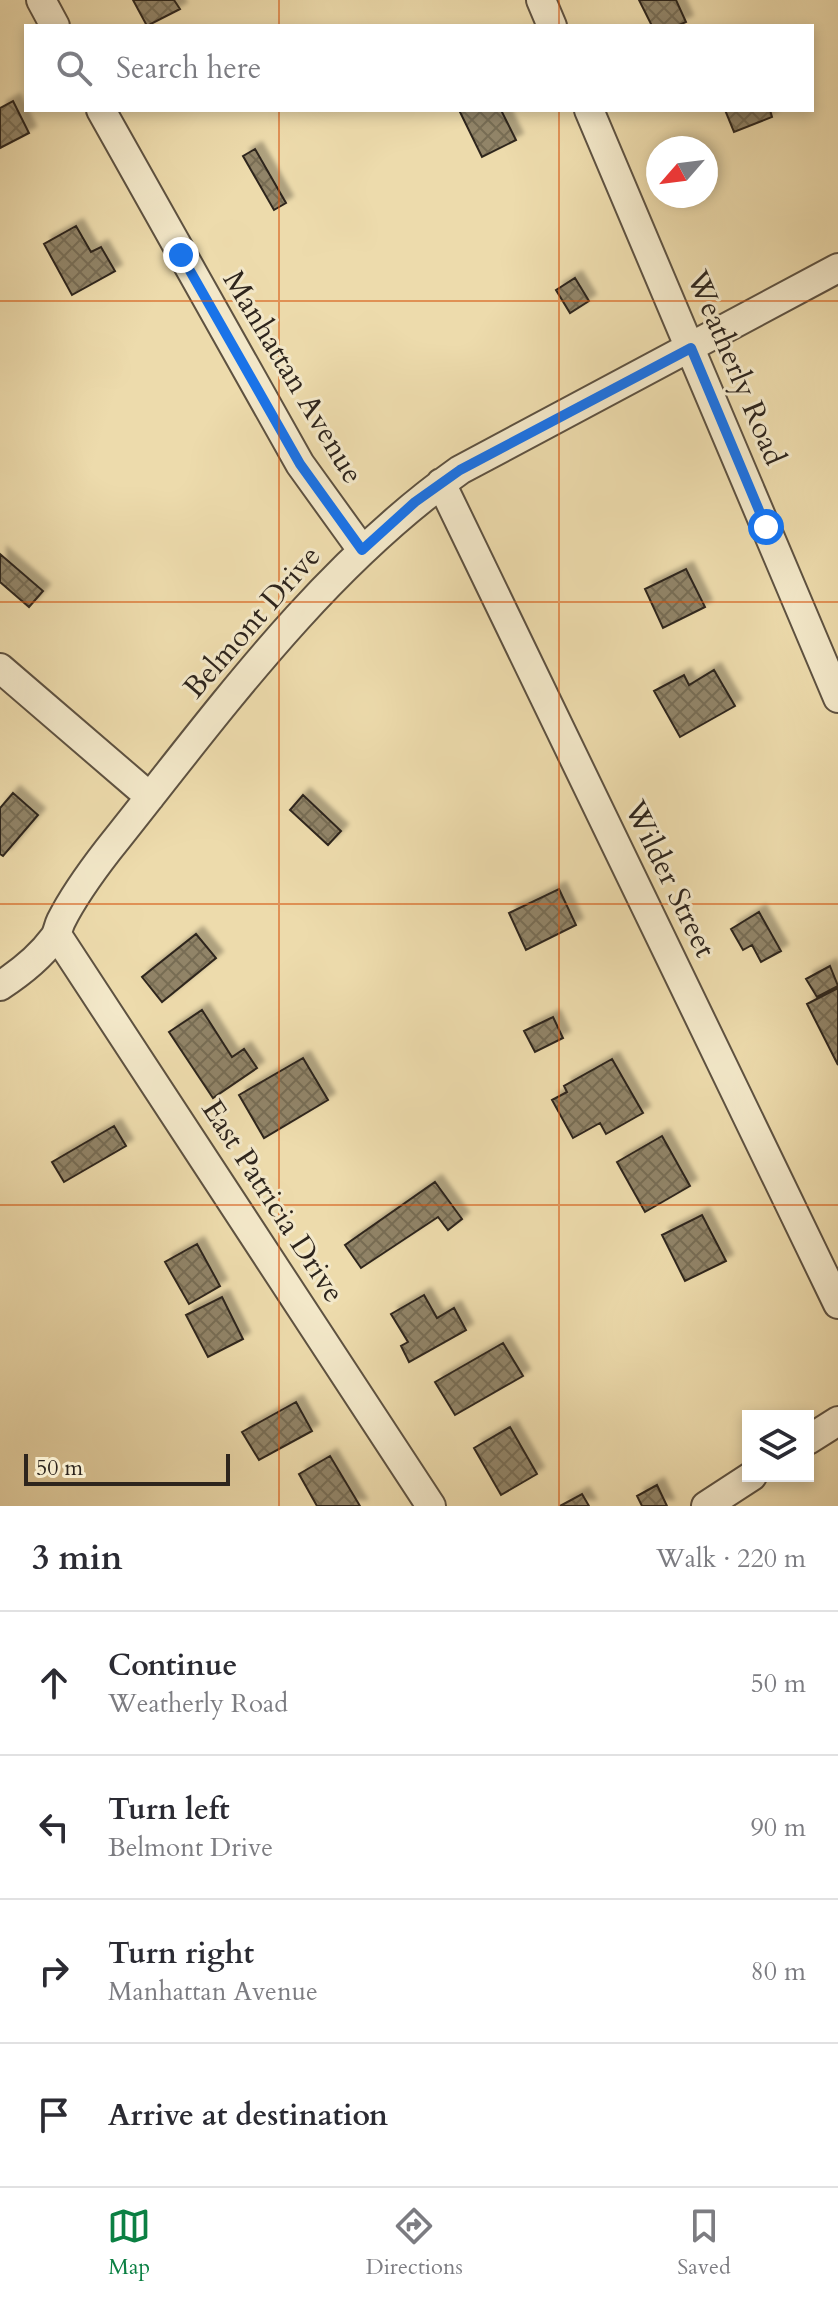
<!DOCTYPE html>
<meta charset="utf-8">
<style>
:root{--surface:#fff;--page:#f7f7f7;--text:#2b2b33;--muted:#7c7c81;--line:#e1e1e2;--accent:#0b8043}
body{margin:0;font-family:Cardo,serif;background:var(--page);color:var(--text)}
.controls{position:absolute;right:24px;bottom:24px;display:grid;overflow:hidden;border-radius:0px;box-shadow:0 4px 12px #0003}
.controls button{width:72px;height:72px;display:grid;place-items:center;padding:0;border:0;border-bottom:2px solid var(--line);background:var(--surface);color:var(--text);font:40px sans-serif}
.compass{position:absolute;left:646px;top:136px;width:72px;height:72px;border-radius:50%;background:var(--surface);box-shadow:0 4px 12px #0003;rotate:242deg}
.scale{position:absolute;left:24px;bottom:20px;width:206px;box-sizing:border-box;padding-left:8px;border:4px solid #2e251d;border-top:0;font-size:22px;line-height:28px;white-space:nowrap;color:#2e251d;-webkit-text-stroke:6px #f3e8c9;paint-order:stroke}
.stop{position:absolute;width:24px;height:24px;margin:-18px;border:6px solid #1a73e8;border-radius:50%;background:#fff}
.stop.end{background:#1a73e8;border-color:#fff;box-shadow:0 2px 8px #0008}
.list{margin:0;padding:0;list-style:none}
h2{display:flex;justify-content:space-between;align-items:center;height:104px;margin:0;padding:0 32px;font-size:34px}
h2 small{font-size:26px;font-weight:400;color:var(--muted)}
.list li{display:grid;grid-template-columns:52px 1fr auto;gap:24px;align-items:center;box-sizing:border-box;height:144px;padding:0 32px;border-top:2px solid var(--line)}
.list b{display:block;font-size:30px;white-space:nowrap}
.list p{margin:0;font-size:26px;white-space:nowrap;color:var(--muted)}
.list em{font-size:26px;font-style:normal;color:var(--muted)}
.icon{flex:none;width:44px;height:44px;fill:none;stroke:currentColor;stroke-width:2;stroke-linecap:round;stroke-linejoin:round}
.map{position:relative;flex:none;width:838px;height:1506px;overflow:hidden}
.search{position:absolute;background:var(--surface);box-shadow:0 4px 12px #0003;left:24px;right:24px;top:24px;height:88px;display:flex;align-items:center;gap:20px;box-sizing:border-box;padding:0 28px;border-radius:0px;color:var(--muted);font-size:30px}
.sheet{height:680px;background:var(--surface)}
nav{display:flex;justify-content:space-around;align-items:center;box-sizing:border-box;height:112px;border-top:2px solid var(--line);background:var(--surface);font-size:22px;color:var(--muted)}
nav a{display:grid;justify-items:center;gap:4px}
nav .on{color:var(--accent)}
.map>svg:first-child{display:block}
.building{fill:url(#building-cross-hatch);stroke:#2e251d;stroke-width:2;filter:url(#shadow)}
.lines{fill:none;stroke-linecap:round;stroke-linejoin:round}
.minor-casing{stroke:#5e5241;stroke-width:32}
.minor{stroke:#f3e8c9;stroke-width:28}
.route{stroke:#1a73e8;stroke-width:10}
.grid{fill:none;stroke:#d5540e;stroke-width:2;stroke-opacity:0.55}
.labels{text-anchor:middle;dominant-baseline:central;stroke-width:6;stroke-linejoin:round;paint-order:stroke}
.street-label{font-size:30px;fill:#2e251d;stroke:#f3e8c9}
</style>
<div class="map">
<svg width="838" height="1506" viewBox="0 0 838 1506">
<defs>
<pattern id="building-cross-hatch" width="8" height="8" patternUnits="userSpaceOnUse" patternTransform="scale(2)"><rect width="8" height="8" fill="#918467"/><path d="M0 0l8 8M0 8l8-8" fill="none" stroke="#776c54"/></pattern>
<filter id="shadow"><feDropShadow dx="7" dy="-7" stdDeviation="2" flood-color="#0004"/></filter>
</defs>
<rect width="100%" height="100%" fill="#eddbac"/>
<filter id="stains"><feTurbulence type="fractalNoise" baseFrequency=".0025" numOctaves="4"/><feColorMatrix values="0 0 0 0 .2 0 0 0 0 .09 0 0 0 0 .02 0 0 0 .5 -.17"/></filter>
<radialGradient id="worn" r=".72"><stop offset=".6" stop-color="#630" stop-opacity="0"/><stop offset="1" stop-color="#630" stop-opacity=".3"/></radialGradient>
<!-- building -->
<path class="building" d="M133 0H174L180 9 147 26Z
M639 0H676L686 22 677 26H652Z
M13 101 29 133 0 148V108Z
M459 110H501L516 140 482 157Z
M725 110H770L772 117 734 132Z
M255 149 286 203 274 210 243 156Z
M76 226 91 252 101 247 115 271 72 295 44 244Z
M575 278 589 301 570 313 556 290Z
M0 554 43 591 29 607 0 582Z
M686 569 705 607 663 628 645 589Z
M714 670 735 706 680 737 654 691 684 675 689 685Z
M13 793 38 815 3 856 0 854V808Z
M303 795 341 831 328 845 290 810Z
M559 889 576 925 526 950 509 913Z
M759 912 781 951 761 962 752 945 743 950 731 929Z
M196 934 216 958 162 1002 142 977Z
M830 966 838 986 817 997 806 979Z
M838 988V1065L807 1004Z
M202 1010 232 1057 244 1049 257 1068 213 1098 169 1032Z
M553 1017 563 1038 535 1052 524 1031Z
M303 1058 328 1100 264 1138 239 1095Z
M612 1059 643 1113 606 1134 600 1123 573 1138 552 1100 567 1092 564 1086Z
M114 1126 126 1146 64 1182 52 1162Z
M662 1136 690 1186 645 1212 617 1162Z
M435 1182 462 1219 448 1230 438 1217 361 1268 345 1245Z
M702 1215 726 1261 685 1281 662 1235Z
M197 1244 220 1286 189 1304 165 1262Z
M424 1295 437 1318 454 1308 466 1330 409 1362 401 1346 408 1342 391 1314Z
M222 1297 243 1339 208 1357 186 1315Z
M503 1343 523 1376 455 1415 435 1382Z
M296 1402 312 1431 259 1460 242 1432Z
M510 1427 537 1474 501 1495 474 1448Z
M330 1456 360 1506H317L299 1474Z
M657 1485 667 1506H642L637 1496Z
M582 1494 589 1506H560Z"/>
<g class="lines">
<!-- minor casing -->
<g class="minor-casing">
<path id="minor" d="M41 0 55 26
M541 0 552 26
M101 110 300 464 362 550
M589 110 838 698
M441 483 838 1304
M0 668 150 797
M57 935 431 1506
M0 986C20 973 40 957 54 938 58 933 58 927 61 921 73 897 91 872 108 850 216 715 318 571 460 470L838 268
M808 1440 838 1421
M706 1506 752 1476"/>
</g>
<!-- minor -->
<use href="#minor" class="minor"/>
</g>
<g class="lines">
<!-- route -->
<path class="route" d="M181 255 300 464 362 550 415 502 460 470 691 348 766 527"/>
</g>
<!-- grid -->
<path class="grid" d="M279 0V26M559 0V26M279 110V1506M559 110V1506M0 301H838M0 602H838M0 904H838M0 1205H838"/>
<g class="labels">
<!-- street labels -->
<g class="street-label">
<text transform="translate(736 368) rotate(67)">Weatherly Road</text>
<text transform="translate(293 377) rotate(59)">Manhattan Avenue</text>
<text transform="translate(252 622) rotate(-49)">Belmont Drive</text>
<text transform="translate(670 879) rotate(64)">Wilder Street</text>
<text transform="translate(273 1201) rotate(57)">East Patricia Drive</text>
</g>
</g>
<rect width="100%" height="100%" filter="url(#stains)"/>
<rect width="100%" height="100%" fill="url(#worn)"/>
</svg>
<div class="controls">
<button><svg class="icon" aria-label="layers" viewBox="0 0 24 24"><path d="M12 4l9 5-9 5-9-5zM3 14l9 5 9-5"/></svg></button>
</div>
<svg class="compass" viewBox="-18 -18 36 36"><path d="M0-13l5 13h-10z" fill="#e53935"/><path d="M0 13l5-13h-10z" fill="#7c7c81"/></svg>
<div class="scale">50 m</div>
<div class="stop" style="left:766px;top:527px"></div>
<div class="stop end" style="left:181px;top:255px"></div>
<div class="search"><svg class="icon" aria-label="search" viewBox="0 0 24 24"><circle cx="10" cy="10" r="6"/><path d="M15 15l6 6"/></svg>Search here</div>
</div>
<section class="sheet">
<h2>3 min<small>Walk · 220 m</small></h2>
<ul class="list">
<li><svg class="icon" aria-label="ahead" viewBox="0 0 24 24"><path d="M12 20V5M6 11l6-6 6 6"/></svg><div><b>Continue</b><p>Weatherly Road</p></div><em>50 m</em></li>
<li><svg class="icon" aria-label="left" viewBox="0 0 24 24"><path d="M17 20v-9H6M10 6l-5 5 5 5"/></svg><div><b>Turn left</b><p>Belmont Drive</p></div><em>90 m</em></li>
<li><svg class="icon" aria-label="right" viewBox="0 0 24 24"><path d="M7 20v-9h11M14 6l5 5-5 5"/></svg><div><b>Turn right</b><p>Manhattan Avenue</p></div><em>80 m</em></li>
<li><svg class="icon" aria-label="arrive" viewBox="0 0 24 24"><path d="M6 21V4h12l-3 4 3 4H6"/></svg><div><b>Arrive at destination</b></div></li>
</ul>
</section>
<nav>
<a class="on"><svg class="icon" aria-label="map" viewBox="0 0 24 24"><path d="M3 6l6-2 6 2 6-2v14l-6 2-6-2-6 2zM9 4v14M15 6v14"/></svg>Map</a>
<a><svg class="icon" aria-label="directions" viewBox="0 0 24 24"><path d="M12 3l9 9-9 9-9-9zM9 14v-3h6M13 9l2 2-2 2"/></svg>Directions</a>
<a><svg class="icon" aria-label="saved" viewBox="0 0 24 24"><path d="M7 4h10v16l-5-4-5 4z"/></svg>Saved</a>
</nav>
